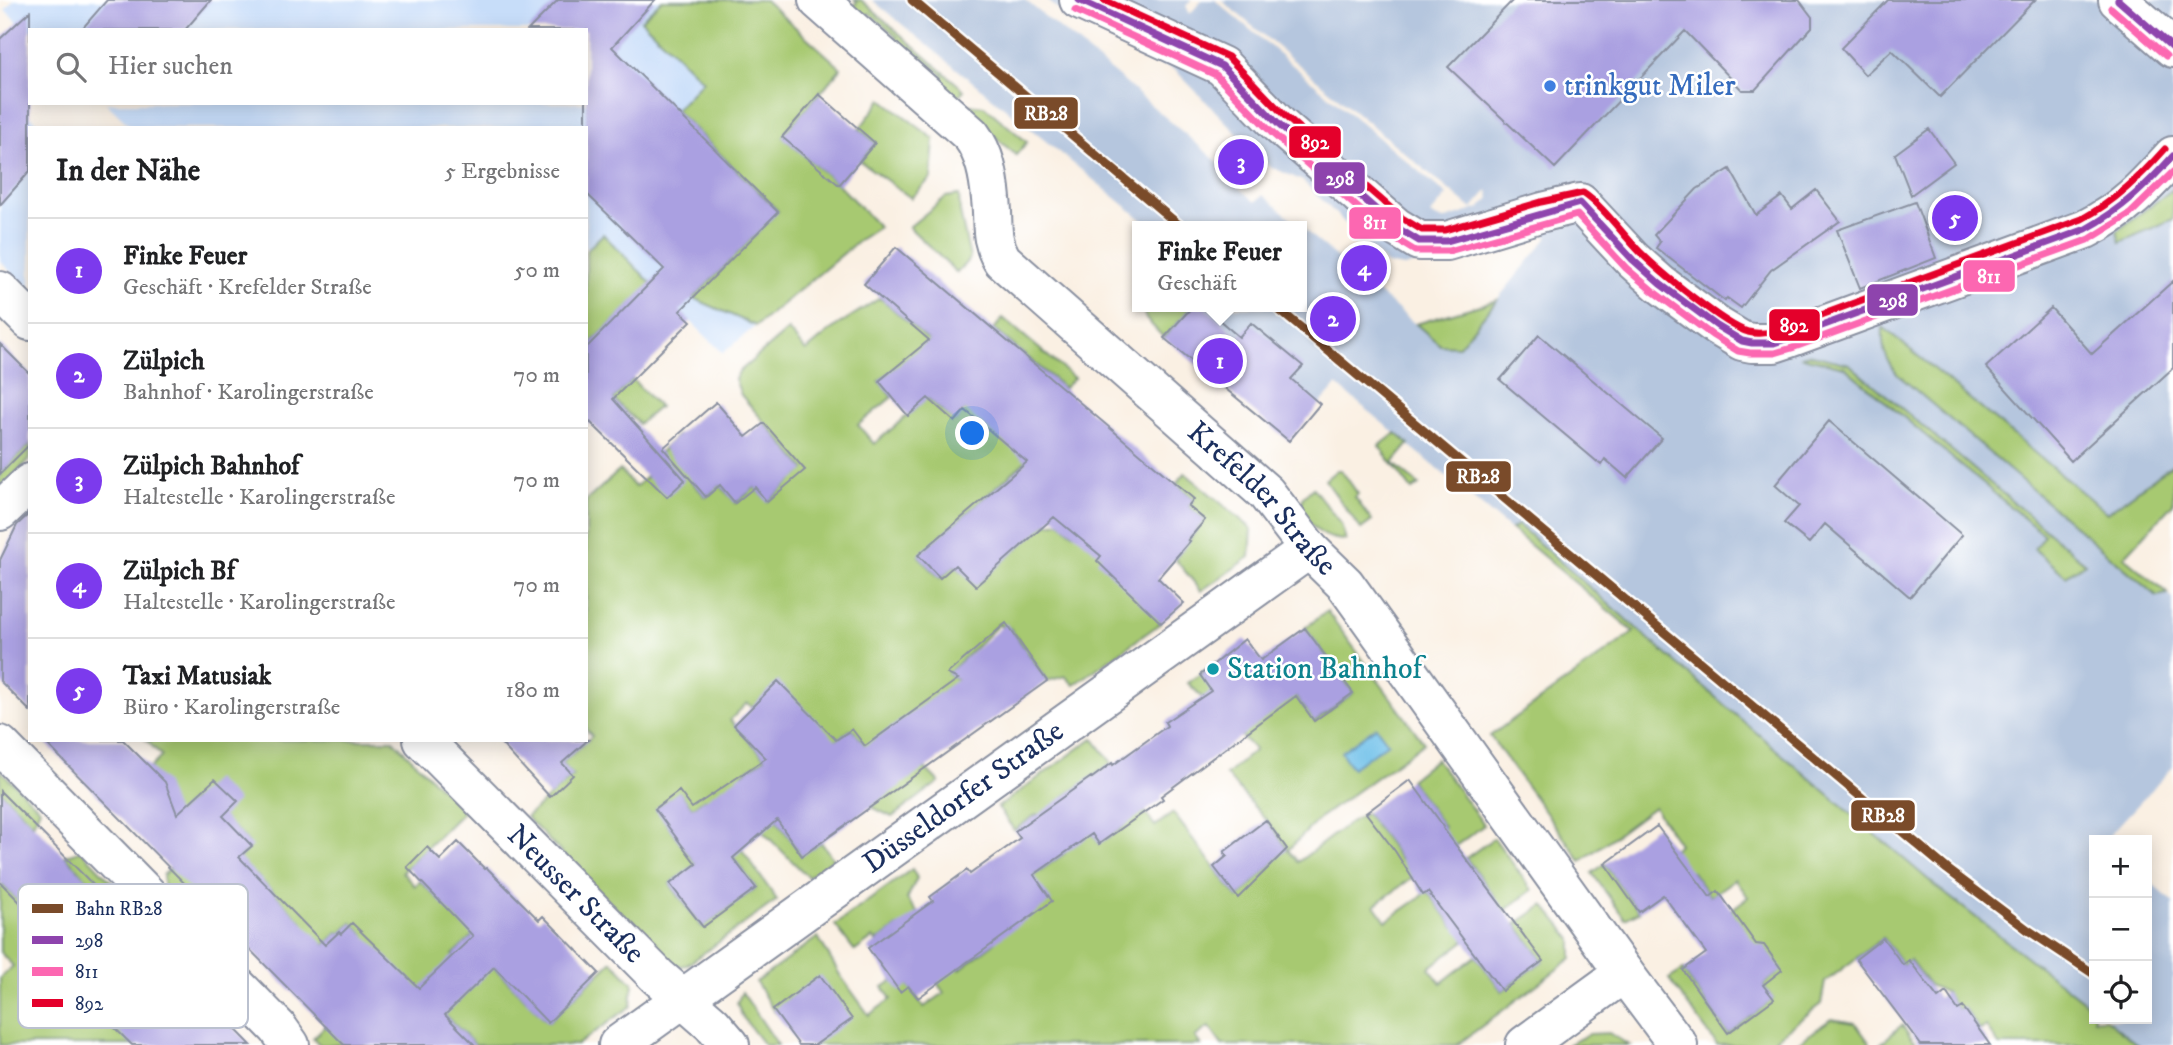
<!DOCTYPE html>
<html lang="de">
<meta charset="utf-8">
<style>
:root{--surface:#fff;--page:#f2f2f2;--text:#202124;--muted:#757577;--line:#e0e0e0;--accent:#7c3aed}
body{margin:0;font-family:"IM FELL DW Pica",serif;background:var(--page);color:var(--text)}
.controls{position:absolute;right:21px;bottom:21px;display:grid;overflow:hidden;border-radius:0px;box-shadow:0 4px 18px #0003}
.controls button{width:63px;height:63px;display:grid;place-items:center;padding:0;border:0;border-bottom:2px solid var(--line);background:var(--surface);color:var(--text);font:35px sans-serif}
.you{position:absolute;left:973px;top:434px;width:24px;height:24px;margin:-18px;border:5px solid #fff;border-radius:50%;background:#1a73e8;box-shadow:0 0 0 10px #1a73e833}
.badge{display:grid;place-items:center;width:46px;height:46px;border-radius:50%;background:var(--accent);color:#fff;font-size:23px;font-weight:700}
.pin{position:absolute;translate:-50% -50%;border:4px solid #fff;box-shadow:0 2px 7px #0006}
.popup{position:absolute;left:1132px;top:221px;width:175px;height:91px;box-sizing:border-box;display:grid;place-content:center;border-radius:0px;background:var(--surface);filter:drop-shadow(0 2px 5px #0005);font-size:23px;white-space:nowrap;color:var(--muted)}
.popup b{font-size:26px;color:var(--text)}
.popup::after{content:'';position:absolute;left:50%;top:100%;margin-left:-14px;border:14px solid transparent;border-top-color:var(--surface)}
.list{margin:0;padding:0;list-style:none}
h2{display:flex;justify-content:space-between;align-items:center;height:91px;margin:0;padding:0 28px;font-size:30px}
h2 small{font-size:23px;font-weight:400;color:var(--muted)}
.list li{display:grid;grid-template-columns:46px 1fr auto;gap:21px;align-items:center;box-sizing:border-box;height:105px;padding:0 28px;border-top:2px solid var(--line)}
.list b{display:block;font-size:26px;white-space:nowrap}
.list p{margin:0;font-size:23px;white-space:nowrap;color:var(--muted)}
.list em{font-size:23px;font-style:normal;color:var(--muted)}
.icon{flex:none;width:38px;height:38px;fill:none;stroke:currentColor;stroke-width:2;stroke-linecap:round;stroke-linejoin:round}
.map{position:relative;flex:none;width:2173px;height:1045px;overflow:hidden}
.search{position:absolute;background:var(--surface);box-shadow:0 4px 18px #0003;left:28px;top:28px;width:560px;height:77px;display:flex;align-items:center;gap:18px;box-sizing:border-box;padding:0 24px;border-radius:0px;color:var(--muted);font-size:26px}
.panel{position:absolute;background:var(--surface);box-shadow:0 4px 18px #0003;left:28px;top:126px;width:560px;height:616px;border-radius:0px}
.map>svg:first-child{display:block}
.built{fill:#c7ddf9}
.industrial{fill:#b5c6de}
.green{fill:#a7c971;stroke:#617c68;stroke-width:2}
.water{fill:#6ec0e9;stroke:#4478a4;stroke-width:2}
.building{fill:#aaa0e1}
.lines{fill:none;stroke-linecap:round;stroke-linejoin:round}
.minor-casing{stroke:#8a90a0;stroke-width:42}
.minor{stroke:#fff;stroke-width:38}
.bus-1-casing{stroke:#fff;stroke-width:12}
.bus-2-casing{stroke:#fff;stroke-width:12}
.bus-3-casing{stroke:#fff;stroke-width:12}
.bus-1{stroke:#8e44ad;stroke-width:7}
.bus-2{stroke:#fc67b1;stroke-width:7}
.bus-3{stroke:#e4002b;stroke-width:7}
.rail-1-casing{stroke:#fff;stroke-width:14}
.rail-1{stroke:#7a4b2a;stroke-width:9}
.shop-dot{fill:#3f7fe0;stroke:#fff;stroke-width:2.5}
.culture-dot{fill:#0f9aa8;stroke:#fff;stroke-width:2.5}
.labels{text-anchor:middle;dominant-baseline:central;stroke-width:5;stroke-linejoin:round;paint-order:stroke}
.shop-label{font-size:30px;fill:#366cbe;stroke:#fff;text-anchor:start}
.street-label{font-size:30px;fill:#1b2f5e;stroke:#fff}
.culture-label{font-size:30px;fill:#0d838f;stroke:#fff;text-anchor:start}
.key{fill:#fff;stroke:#bbc1cf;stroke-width:2}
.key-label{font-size:19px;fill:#1b2f5e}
.line-badge{stroke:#fff;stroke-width:2.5}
.badge-label{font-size:19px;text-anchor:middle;font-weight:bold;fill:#fff}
</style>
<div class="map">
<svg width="2173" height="1045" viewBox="0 0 2173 1045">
<rect width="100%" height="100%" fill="#fff"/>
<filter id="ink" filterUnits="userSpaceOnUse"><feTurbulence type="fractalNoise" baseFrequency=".0143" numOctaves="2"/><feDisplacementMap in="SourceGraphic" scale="14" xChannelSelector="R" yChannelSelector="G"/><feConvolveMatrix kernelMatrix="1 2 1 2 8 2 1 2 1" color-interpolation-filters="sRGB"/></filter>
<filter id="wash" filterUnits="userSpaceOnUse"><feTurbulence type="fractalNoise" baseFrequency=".00686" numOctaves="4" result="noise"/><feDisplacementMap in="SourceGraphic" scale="28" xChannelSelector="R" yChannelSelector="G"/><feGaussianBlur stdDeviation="1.57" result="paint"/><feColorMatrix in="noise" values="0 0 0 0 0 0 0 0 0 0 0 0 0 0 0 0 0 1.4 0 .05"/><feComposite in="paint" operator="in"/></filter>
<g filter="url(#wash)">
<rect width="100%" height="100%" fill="#faf0e3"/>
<!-- built -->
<path class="built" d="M14 0H662L642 20 861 239 723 353 603 235 586 251V128H132L106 103H586V30H30V34L5 10Z
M0 86 43 128H30V292L0 261Z"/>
<!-- industrial -->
<path class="industrial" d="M872 0H1025L1116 75 1233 175 1230 180 1255 202 1263 195 1300 226H1150Z
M1047 0H1191L1186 6 1190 14 1202 0H1215L1447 195 1430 215 1443 220 1480 208 1490 198 1488 190 1472 209 1221 0H2173V504L2124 557 2173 599V767L2105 840H2094V1019H2147V879L2173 902V1045H2118L1629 637 1633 632 1337 385 1320 404 1204 307H1302V228L1440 345 1459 346 1549 236 1530 232 1404 267 1386 264 1303 181 1269 166 1175 70 1168 67 1143 60 1099 22 1090 17 1060 11Z"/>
<!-- green -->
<path class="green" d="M662 0H765L841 68 783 137 839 185 879 227 861 239 756 326 693 298 778 211 675 110 703 81 641 20Z
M855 0H861L964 90 954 101 936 85 943 76 915 52 907 60 891 44 897 37 869 13 862 19 851 9 857 2Z
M882 99 934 139 931 178 911 198 860 161 875 143 859 129Z
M970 105 984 106 1027 142 1016 155 965 111Z
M2173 189V219L2120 242 2117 231Z
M959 195 960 212 970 258 957 273 909 227 946 197Z
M603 234 652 284 586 348V251Z
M880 298 931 342 879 381 892 397 858 425 874 444 915 409 925 396 955 421 971 402 997 436 1028 459 919 556 940 578 955 565 976 585 1045 524 1060 522 1073 533 1097 505 1161 623 1074 685 1065 676 1047 681 1010 628 1005 631 999 624 948 674 958 679 969 692 899 742 939 782 892 817 870 806 865 747 852 729 830 745 752 707 747 703 730 720 766 758 743 773 802 855 821 842 833 859 808 877 755 824 705 799 692 808 679 792 656 809 696 864 670 884 702 927 756 888 723 844 733 837 777 900 687 965 673 967 526 817 573 776 562 763 592 736 586 729V501L620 470 635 487 665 460 659 453 678 435 707 468 692 482 706 497 720 485 736 503 755 487 768 501 805 469 741 395 735 379 739 372 788 330 806 351 836 326Z
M1497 300 1459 346 1440 345 1416 324Z
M1142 307H1192L1164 338 1146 319Z
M1003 318 1074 378 1064 388 994 329Z
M1883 327 2107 513 2173 464V504L2124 557 2168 594 2157 596 1897 374C1884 355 1882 349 1883 327Z
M1808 354 1849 364 2085 563 2066 576 2034 549 2044 535 1844 367 1802 357Z
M632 379 659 407 639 424 613 399Z
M1396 433 1409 444 1393 463 1419 485 1412 490 1379 446Z
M30 444V459L0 489V470L2 472Z
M1337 470H1341L1358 494 1355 497 1372 521 1361 529 1325 480Z
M1185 473 1252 529 1250 557 1201 591 1175 559 1204 520 1188 506 1194 499 1176 484Z
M1313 488 1341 524 1346 540C1324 540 1311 528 1300 510L1303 497Z
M1518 525 1737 716 1938 888 2094 1009V1019H2106L2138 1045H1999L1986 1027 1980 1030 1963 1007 1958 1010 1945 992 1929 985 1910 960 1903 965 1883 938 1825 982 1821 1004 1767 1045H1717L1669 979 1683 970 1728 1033 1773 999 1763 985 1779 972 1780 968 1743 957 1731 910 1748 897 1735 879 1710 897 1692 872 1680 881 1663 857 1679 844 1654 807 1581 861 1490 736 1634 632 1511 529Z
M1327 611 1424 743 1321 817 1288 850 1298 862 1349 823 1366 813 1401 860 1444 827 1410 780 1436 759 1484 825 1375 905 1386 921 1421 897 1426 889 1454 927 1495 897 1466 858 1494 838 1532 890 1429 968 1441 983 1476 956 1502 991 1543 961 1516 924 1544 905 1572 939V958L1457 1045H1222L1209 1027 1195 1037 1201 1045H809L773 1010 756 982 818 937 840 975 869 1015 891 999 883 987 901 975 924 1007 944 993 898 927 876 942 873 938 855 951 835 925 912 869 917 878 907 899 960 969 994 943 1023 883 1065 853 1037 814 1014 830 998 807 1093 738 1112 763 1065 796 1099 843 1121 829 1141 806 1155 826 1173 813 1238 898 1287 848 1266 820 1226 775 1255 750 1188 683 1215 663 1296 696 1315 721 1353 693 1305 628Z
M146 740H393L464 811 402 872 415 886 420 881 475 934 453 955 494 967 548 1022 612 961 633 983 631 1006 577 1045H475L431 1001 364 1045H320L313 1038 325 1026 364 935 352 923 341 934 338 932 302 968 303 923 256 875 203 927 163 886V875L170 869 238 859 249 848 248 842 233 827 216 824 192 800 168 824 150 768 162 756Z
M0 770 40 809 33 824 0 791Z
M81 850 123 894 112 905 65 856Z
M1605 864 1639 912 1625 919 1592 873Z
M3 885 67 950 55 962 87 994 84 998 108 1021 123 1006 137 1045H0V978L13 966 0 952V888Z
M742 992 778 1045H764L742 1016 737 1003Z
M1831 1019 1855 1023 1871 1045H1795Z
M1902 1025 1917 1045H1879Z
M1609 1033 1629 1045H1567L1589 1034Z"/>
<!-- water -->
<path class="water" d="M1376 727 1388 743 1352 768 1341 752Z"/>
<g id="blocks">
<!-- building -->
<path class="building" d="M107 0H211L185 30H81Z
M558 0H655L612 47 778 212 680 311 691 321 613 399 685 480 667 497 590 422 586 426V348L664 269 586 193V30H528Z
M1513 0H1799L1812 17V27L1755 90H1742L1685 31 1555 168 1448 67Z
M1888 0H2035L1940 97 1892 50 1865 75 1841 48Z
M30 11V171L0 205V39Z
M819 94 875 143 839 185 782 137Z
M1929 129 1954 163 1911 195 1895 154Z
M1730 169 1756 215 1782 196 1792 209 1816 190 1840 221 1771 270 1741 308 1727 298 1725 301 1656 248 1660 242 1654 235 1697 189Z
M1915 202 1936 258 1860 288 1837 230Z
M896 247 1194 499 1188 506 1205 520 1188 540 1190 541 1158 578 1184 603 1161 623 1097 561 1101 556 1054 517 976 586 955 565 940 578 918 555 1027 462 965 410 955 422 928 398 908 416 879 381 929 340 864 284Z
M2173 281V368L2071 461 1986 367 2051 308 2092 354Z
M1192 307H1204L1239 337 1251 323 1303 366 1291 379 1320 404 1289 441 1164 338Z
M1539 335 1662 438 1627 478 1605 459 1601 465 1500 380Z
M0 344 30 374V444L0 474Z
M716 402 746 437 764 423 805 470 767 502 755 487 735 503 720 485 706 497 663 448Z
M1829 421 1962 535 1910 597 1825 524 1809 543 1784 523 1799 506 1775 485Z
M30 513V711L0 681V560L17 525Z
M1006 623 1047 681 802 856 777 820 733 858 756 888 703 927 670 884 696 864 655 809 679 791 692 808 766 758 734 725 778 681 836 740 852 729 865 746 958 679 947 674Z
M1305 628 1353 693 1314 721 1296 696 1161 796 1163 799 1099 844 1092 834 1034 875 1052 901 918 998 908 986 900 992 868 948 933 901 930 897 967 870 970 874 1020 838 1015 831 1091 777 1092 778 1112 763 1113 765 1167 726 1165 722 1211 691 1200 675 1245 639 1261 660Z
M43 740H123L165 782 177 814 215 779 238 801 223 816 252 846 239 857 325 945 339 932 341 934 352 923 419 988 473 936 407 867 427 847 440 860 458 842 485 869 487 868 539 920 543 916 599 973 548 1023 494 967 445 1015 475 1045H344Z
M498 740H588L562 763 573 775 550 797Z
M1410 780 1444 827 1443 828 1543 961 1502 991 1428 892 1423 895 1395 851 1366 813Z
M0 791 145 937 251 1045H132L67 981 71 978 55 961 67 950 0 882Z
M1266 820 1287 849 1238 898 1214 867 1227 856 1224 852Z
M1657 826 1710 897 1718 891 1756 944 1764 945 1782 970 1763 985 1774 999 1728 1033 1683 970 1706 953 1663 895 1639 912 1605 864Z
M1883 938 1903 965 1909 960 1938 998 1946 992 1958 1010 1963 1007 1990 1045H1921L1856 959Z
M820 975 852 1019 815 1045H799L773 1010Z"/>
</g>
</g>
<g filter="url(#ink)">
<use href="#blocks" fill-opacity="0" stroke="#8a90a0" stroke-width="2"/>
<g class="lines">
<!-- minor casing -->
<g class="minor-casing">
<g id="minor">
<path id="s1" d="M818 0 971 135C985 154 989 176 991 199 994 224 989 237 1002 260L1266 493 1309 549 1345 584 1624 973 1678 1045"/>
<path d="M1079 0 1222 66 1279 125 1396 227 1419 241H1447L1543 212 1580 203 1633 260 1660 284 1717 326 1742 341 1752 343H1774L1789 338 2086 229C2124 210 2145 187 2173 156"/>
<path d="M2118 0 2173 48"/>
<path d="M0 291 30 321"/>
<path d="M0 511 30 483"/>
<path id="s2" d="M423 740 657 976 712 1024 730 1045"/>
<path d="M0 745 278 1028 290 1045"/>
<path id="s3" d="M618 1045 1309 549"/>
<path d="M1525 1045 1624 973"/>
</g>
</g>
<!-- minor -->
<use href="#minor" class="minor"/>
<!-- bus-1 casing -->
<g class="bus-1-casing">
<path id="bus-1" d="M1079 0 1222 66 1279 125 1396 227 1419 241H1447L1580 203 1633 260 1660 284 1717 326 1742 341 1752 343H1774L1789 338 2086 229C2121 210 2147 185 2173 156
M2118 0 2173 48"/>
</g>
<!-- bus-2 casing -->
<g class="bus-2-casing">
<path id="bus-2" d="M2111 8 2166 56
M1075 10 1216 75 1272 133 1389 235 1415 251H1449L1577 215 1626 268 1654 292 1712 335 1738 351 1750 353H1775L1792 348 2090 239 2130 214 2173 172"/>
</g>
<!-- bus-3 casing -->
<g class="bus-3-casing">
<path id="bus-3" d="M1104 0 1228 57 1286 117 1402 218 1422 230H1445L1541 202 1583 193C1604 207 1622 234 1640 252 1659 271 1724 325 1748 332 1761 335 1774 332 1786 328L2082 219C2115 201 2140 177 2165 149"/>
</g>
<!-- bus-1 -->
<use href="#bus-1" class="bus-1"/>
<!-- bus-2 -->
<use href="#bus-2" class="bus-2"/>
<!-- bus-3 -->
<use href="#bus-3" class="bus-3"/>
<!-- rail-1 casing -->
<g class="rail-1-casing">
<path id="rail-1" d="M912 0 1180 226
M1276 307 1947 869 2028 930 2094 974"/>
</g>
<!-- rail-1 -->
<use href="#rail-1" class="rail-1"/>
</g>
</g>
<!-- markers -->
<circle class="shop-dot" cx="1550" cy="86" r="7"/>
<circle class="culture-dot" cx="1213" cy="669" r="7"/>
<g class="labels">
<!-- shop labels -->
<g class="shop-label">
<text x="1564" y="86">trinkgut Miler</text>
</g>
<!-- street labels -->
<g class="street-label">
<text stroke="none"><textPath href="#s1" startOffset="688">Krefelder Straße</textPath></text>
<text stroke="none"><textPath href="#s3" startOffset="425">Düsseldorfer Straße</textPath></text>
<text stroke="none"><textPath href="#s2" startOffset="217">Neusser Straße</textPath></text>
</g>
<!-- culture labels -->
<g class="culture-label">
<text x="1227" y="669">Station Bahnhof</text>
</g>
</g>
<!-- legend -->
<rect x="18" y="884" width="230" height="144" rx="10" class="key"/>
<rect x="32" y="904" width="31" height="9" fill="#7a4b2a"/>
<rect x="32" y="936" width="31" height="8" fill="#8e44ad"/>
<rect x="32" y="967" width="31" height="9" fill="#fc67b1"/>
<rect x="32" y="999" width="31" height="8" fill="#e4002b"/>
<g class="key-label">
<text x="75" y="915">Bahn RB28</text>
<text x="75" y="947">298</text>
<text x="75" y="978">811</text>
<text x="75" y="1010">892</text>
</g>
<g class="line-badge">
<rect x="1013" y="96" width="66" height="34" rx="7" fill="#7a4b2a"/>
<rect x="1288" y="125" width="54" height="34" rx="7" fill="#e4002b"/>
<rect x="1313" y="161" width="53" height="34" rx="7" fill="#8e44ad"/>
<rect x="1348" y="206" width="54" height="34" rx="7" fill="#fc67b1"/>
<rect x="1962" y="259" width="54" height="34" rx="7" fill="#fc67b1"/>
<rect x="1866" y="283" width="53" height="34" rx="7" fill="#8e44ad"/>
<rect x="1768" y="308" width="53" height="34" rx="7" fill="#e4002b"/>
<rect x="1445" y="460" width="67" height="33" rx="7" fill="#7a4b2a"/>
<rect x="1850" y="799" width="66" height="33" rx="7" fill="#7a4b2a"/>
</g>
<g class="badge-label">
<text x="1046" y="120">RB28</text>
<text x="1315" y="149">892</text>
<text x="1340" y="185">298</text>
<text x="1375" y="229">811</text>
<text x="1989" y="283">811</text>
<text x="1893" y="307">298</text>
<text x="1794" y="332">892</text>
<text x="1478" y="483">RB28</text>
<text x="1883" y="822">RB28</text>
</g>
</svg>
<div class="controls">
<button>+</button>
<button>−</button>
<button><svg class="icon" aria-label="locate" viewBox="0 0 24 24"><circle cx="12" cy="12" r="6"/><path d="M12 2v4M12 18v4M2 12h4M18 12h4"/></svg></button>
</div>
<div class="you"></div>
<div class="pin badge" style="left:1220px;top:361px">1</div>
<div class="popup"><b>Finke Feuer</b>Geschäft</div>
<div class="pin badge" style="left:1333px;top:319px">2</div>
<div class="pin badge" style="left:1241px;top:162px">3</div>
<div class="pin badge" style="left:1364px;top:268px">4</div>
<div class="pin badge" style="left:1955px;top:218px">5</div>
<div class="search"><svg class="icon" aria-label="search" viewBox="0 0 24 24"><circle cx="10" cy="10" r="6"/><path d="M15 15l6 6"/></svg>Hier suchen</div>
<section class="panel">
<h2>In der Nähe<small>5 Ergebnisse</small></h2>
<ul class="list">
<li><span class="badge">1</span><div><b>Finke Feuer</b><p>Geschäft · Krefelder Straße</p></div><em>50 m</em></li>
<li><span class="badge">2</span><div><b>Zülpich</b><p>Bahnhof · Karolingerstraße</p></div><em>70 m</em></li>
<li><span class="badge">3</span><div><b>Zülpich Bahnhof</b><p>Haltestelle · Karolingerstraße</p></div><em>70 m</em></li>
<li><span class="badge">4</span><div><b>Zülpich Bf</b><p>Haltestelle · Karolingerstraße</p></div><em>70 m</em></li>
<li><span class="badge">5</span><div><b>Taxi Matusiak</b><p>Büro · Karolingerstraße</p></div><em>180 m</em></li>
</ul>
</section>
</div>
